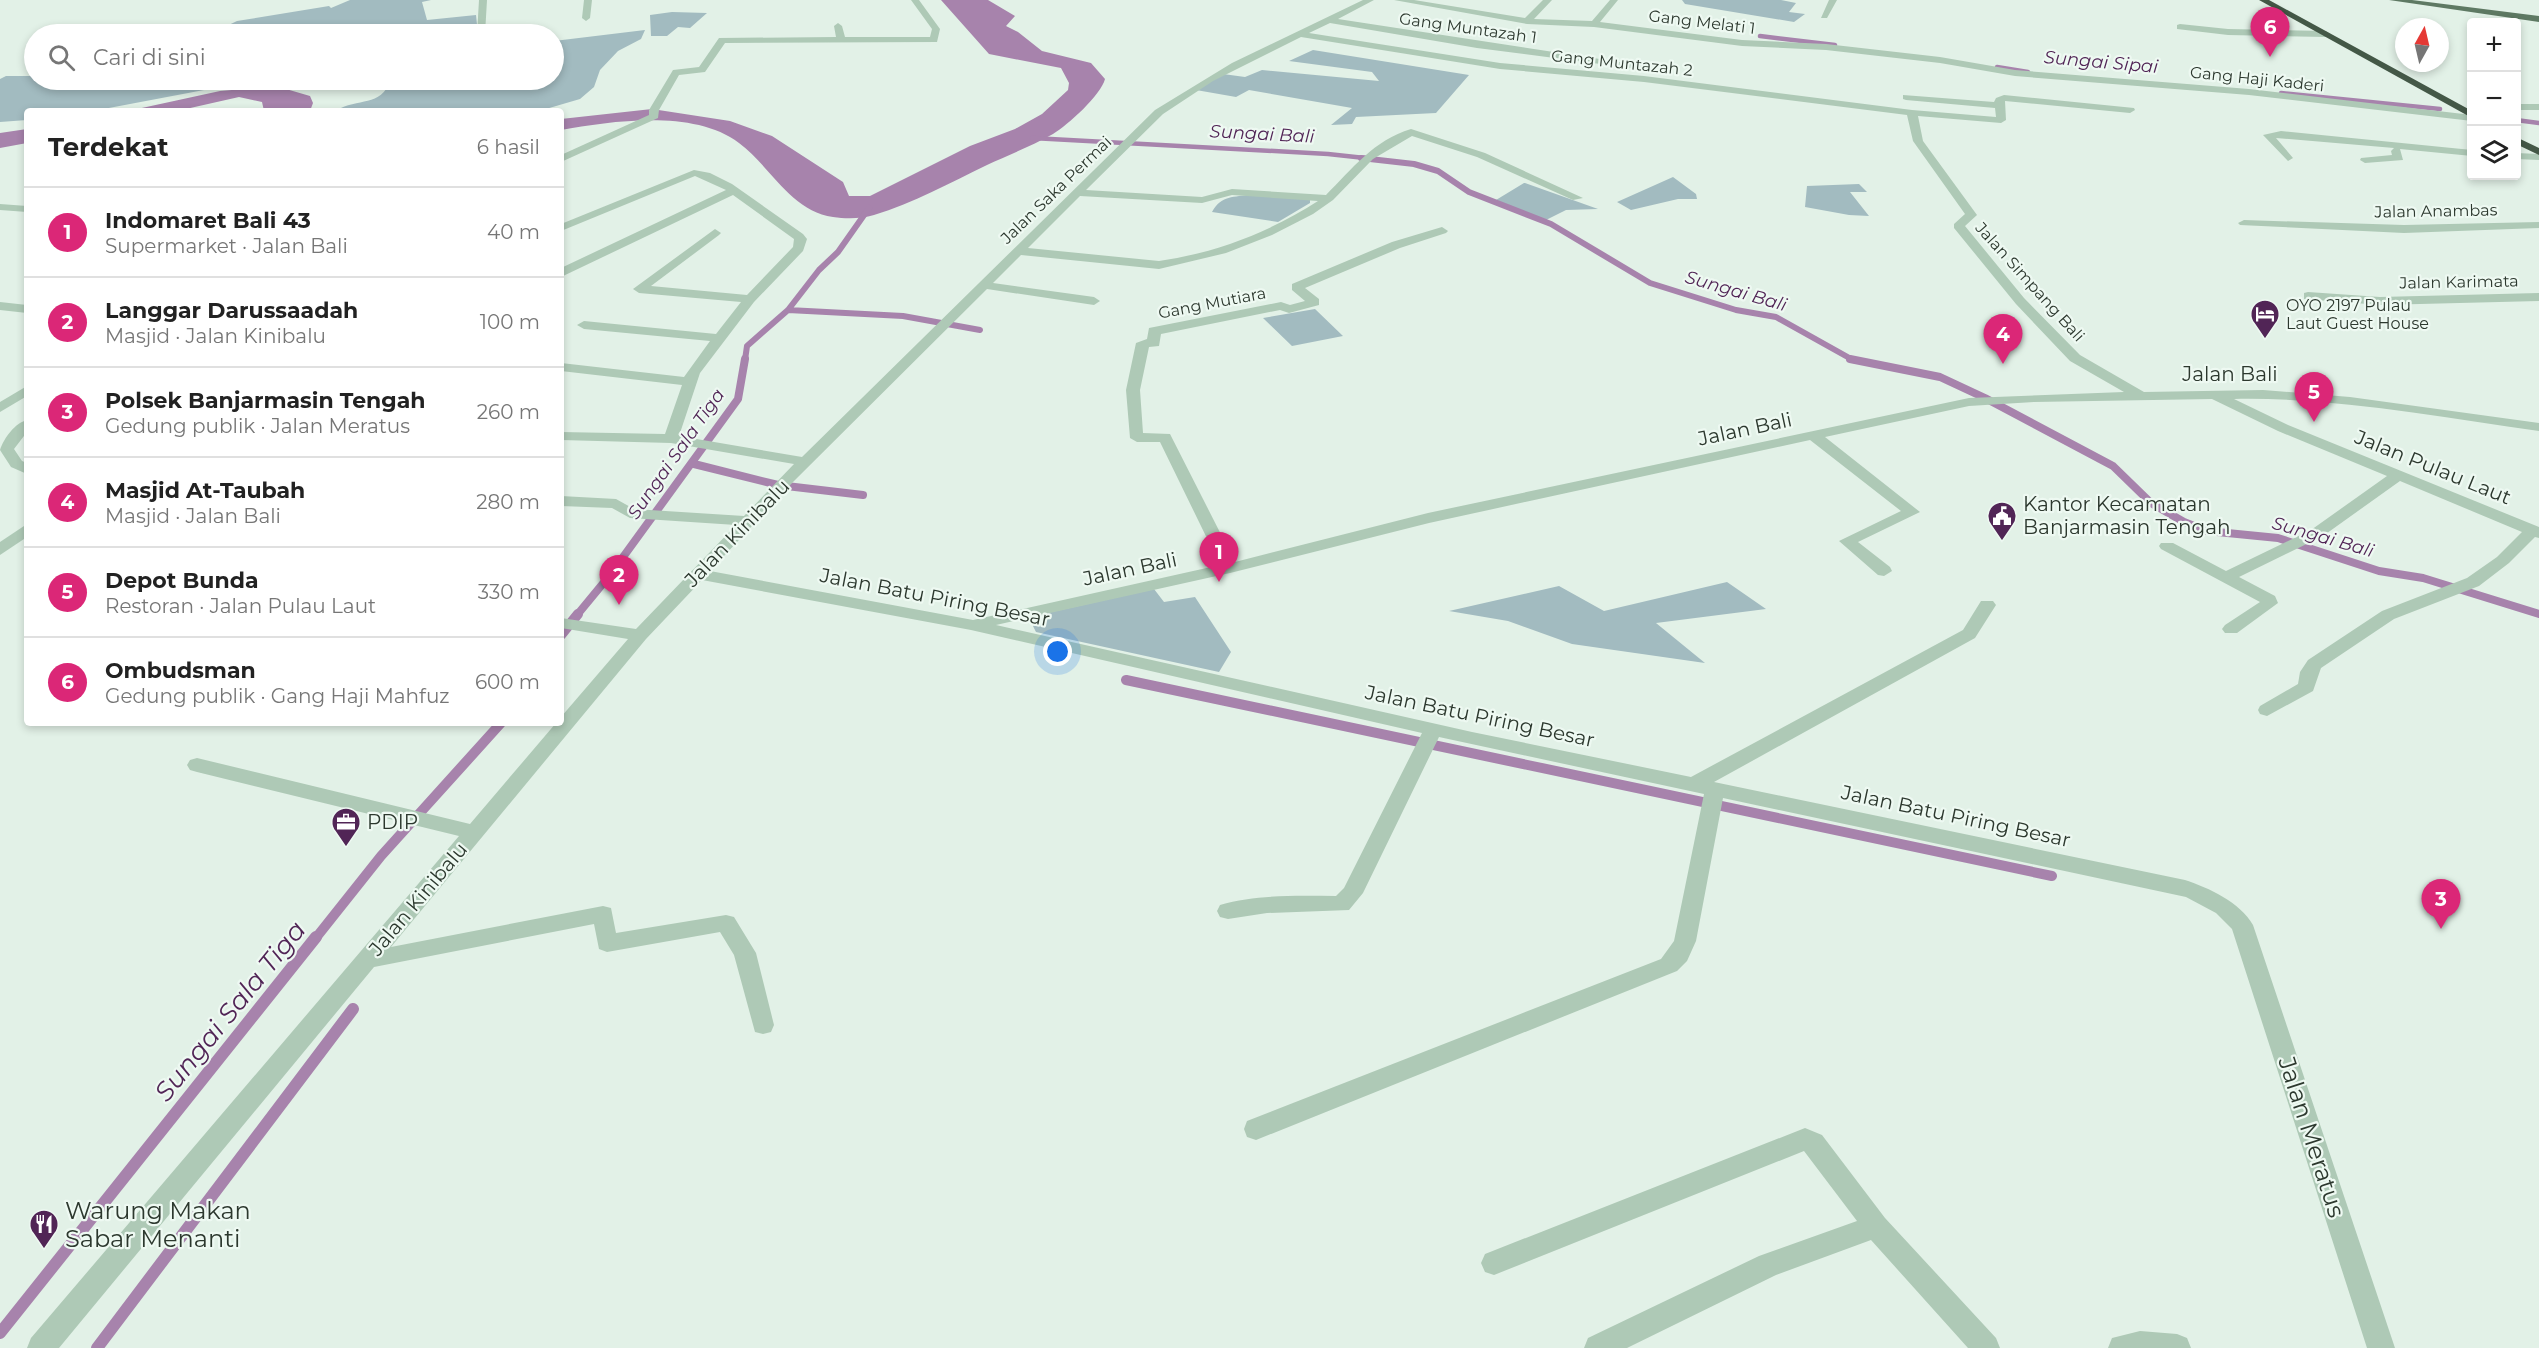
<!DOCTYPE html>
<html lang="id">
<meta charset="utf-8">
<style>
:root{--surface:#fff;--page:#f6f6f6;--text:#222;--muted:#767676;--line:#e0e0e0;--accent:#db2777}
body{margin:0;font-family:Montserrat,sans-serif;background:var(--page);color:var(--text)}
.controls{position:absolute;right:18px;top:18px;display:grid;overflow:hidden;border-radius:6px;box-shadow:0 3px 9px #0003}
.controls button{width:54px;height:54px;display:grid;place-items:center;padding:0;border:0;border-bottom:2px solid var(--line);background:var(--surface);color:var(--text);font:30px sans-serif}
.compass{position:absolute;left:2395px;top:18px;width:54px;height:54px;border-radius:50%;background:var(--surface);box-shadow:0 3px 9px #0003;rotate:8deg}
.you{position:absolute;left:1058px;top:652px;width:21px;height:21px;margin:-15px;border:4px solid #fff;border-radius:50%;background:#1a73e8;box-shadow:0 0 0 9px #1a73e833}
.badge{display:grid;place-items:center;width:39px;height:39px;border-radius:50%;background:var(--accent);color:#fff;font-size:20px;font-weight:700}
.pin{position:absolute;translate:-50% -50px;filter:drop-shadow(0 2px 3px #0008)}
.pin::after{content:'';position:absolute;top:32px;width:21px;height:18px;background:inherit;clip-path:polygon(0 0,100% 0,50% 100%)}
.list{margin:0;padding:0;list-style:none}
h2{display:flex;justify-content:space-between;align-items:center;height:78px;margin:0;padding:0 24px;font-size:26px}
h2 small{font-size:20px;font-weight:400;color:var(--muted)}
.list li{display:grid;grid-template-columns:39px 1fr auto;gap:18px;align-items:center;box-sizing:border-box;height:90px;padding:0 24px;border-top:2px solid var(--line)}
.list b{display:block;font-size:22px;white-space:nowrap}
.list p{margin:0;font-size:20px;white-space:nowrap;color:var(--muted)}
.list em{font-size:20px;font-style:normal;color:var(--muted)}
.icon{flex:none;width:33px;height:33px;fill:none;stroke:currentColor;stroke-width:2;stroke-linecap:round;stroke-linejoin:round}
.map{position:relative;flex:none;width:2539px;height:1348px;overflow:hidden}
.search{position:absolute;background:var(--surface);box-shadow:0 3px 9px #0003;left:24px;top:24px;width:540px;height:66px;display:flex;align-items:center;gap:15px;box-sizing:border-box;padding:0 21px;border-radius:33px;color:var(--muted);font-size:22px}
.panel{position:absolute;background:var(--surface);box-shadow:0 3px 9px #0003;left:24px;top:108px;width:540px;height:618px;border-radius:6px}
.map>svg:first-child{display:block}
.green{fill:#a2bbc0}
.water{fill:#a783ac}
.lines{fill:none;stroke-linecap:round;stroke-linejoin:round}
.stream-far4{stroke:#a783ac;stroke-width:4.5}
.stream-far3{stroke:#a783ac;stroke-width:6}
.stream-far2{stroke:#a783ac;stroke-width:8}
.stream-far1{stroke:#a783ac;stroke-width:10}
.stream{stroke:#a783ac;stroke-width:12}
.minor{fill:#aec9b6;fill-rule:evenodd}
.major{fill:#5e7963;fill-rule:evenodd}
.highway{fill:#445847;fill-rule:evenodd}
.labels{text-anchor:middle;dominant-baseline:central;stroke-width:4.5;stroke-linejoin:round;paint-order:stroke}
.far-street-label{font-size:16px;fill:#2c382e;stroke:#eef9f2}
.far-poi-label{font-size:16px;fill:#2c382e;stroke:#eef9f2;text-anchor:start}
.far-water-label{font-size:18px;font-style:italic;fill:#512556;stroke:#eef9f2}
.street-label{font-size:20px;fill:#2c382e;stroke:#eef9f2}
.poi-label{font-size:20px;fill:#2c382e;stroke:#eef9f2;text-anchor:start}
.near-street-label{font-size:24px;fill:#2c382e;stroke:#eef9f2}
.near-poi-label{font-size:24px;fill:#2c382e;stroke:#eef9f2;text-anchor:start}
.near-water-label{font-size:26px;font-style:italic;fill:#512556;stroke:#eef9f2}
</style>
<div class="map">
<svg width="2539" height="1348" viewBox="0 0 2539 1348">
<rect width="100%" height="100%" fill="#e2f1e7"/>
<!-- green -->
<path class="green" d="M350 0H431L422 2 427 20 476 15 478 34H210L237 21 329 6 331 8Z
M1682 0H1781L1796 3 1789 12 1805 14 1794 22 1685 4Z
M672 12 707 13 690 28 678 27 667 36H651L650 15Z
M645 30 641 39 618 51 600 70 594 87 580 99 539 111H335C359 97 380 108 391 80H554V41Z
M1313 50 1469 75 1436 113 1356 117 1352 124 1331 125 1352 108 1249 90 1236 97 1196 90 1223 74 1245 77 1262 70 1379 81 1372 72 1289 61Z
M6 76H34V80H204V90L93 111H27V120L0 122V79Z
M1673 177 1696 194 1697 199H1678L1631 210 1617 202Z
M1524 183H1525L1598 209 1566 210 1546 220 1496 200Z
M1859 184 1867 192H1850L1869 216 1849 215 1805 207 1807 186Z
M1251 195 1310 199V203L1278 222 1212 212C1221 195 1234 197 1251 195Z
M1315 309 1343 336 1292 346 1263 318Z
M1727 582 1766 609 1656 623 1705 663 1572 644 1508 621 1449 611 1559 586 1604 611Z
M1154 589 1164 602 1195 597 1231 652 1219 672 1045 634 1036 632 1033 626 1038 616 1047 613Z"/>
<!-- water -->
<path class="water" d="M941 0H988L1015 16 1006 26 1018 32 1042 51 1091 63 1105 79C1101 95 1068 125 1053 134 1032 146 1008 155 987 165 950 183 913 203 874 215 861 219 846 219 833 217 791 211 770 166 739 143 694 109 613 121 561 130V119L652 109 730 121 772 136 843 182 849 196H870L970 146 1015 129 1042 114 1068 90 1069 83 1061 68 989 54Z
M255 88 286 89 310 96 313 103 310 111H264L262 102 239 97 177 111H128L220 91Z
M27 129V143L0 148V133Z"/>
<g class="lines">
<!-- stream-far4 -->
<path class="stream-far4" d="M1760 36 1835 45
M1997 67 2028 72
M2281 93 2440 109
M2516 120 2539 123
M1032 138 1328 154 1374 159"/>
<!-- stream-far3 -->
<path class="stream-far3" d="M1361 158 1414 164 1438 171 1469 192 1551 224 1650 283 1736 310 1776 317 1853 360
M788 310 903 316 980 330
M745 360 747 346 788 310 819 270 838 252 869 208"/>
<!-- stream-far2 -->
<path class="stream-far2" d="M1850 359 1940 377 1985 398 2113 466 2151 503 2184 522 2207 531 2278 538 2379 571 2423 578 2539 614
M694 464 778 485 863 495
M577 615 610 575 738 399 745 359"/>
<!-- stream-far1 -->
<path class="stream-far1" d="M561 635 578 614
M1126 680 2052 876
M315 939 381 856 501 723"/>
<!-- stream -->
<path class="stream" d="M0 1333 316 937
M97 1348 353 1009"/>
<!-- minor -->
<path class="minor" d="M479 0H487L485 34H477Z
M584 0H592L590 18 586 21 582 18Z
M911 0H919L940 29 937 42 725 43 705 72 679 75 659 110 658 118 561 162V155L649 115V110L673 70 699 67 719 38 836 37 834 26 838 23 842 26 845 37H930L932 29Z
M1363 0H1374L1338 19 1659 68 1654 71 1477 48 1330 23 1309 33 1500 63 1644 76 1912 110 1996 117 1995 108 1906 100 1903 99V95L1994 102 1996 98 2004 95 2134 108 2135 110 2130 113 2005 101 2006 120 2001 123 1918 116 1923 141 1977 215 1965 226 2024 298 2080 355 2144 392 2263 390 2350 397 2539 423V431C2438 417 2336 397 2234 399L2288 425 2539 527V538L2535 537 2509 563 2479 586 2394 619 2321 668 2313 691 2267 716 2260 714 2258 710 2260 706 2298 684 2300 672 2308 660 2382 611 2467 578 2497 557 2522 532 2400 481 2323 536 2239 577 2275 596 2278 603 2237 633H2225L2222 629 2225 625 2260 602 2161 549 2159 546 2161 543H2173L2226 571 2311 530 2387 476 2278 431 2212 399 2034 402 1969 406 1825 437 1920 512 1858 542 1890 567 1892 571 1884 576 1878 575 1839 541 1901 511 1810 440 1429 523 1230 573 996 625 1472 732 1691 777 1963 630 1981 601H1993L1996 605 1975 638 1714 782 2185 880C2209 888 2240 902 2253 925L2395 1348H2367L2232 929 2216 913 2186 897 1723 798 1696 941 1687 961 1677 971 1256 1140 1247 1137 1244 1129 1247 1121 1661 959 1674 941 1704 794 1439 737 1363 893 1349 910 1267 913 1228 919 1220 917 1217 911 1220 905C1257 894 1298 896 1336 896L1344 888 1422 733 971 630 702 580 646 639 391 947 603 906 611 908 616 933 726 915 734 917 756 953 774 1025 771 1032 763 1034 755 1032 734 955 720 932 607 952 599 949 594 924 374 967 59 1348H27L31 1338 459 836 197 772 190 770 187 765 190 760 197 758 470 824 556 723H561V717L628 639 561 628V618L636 629 736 525 630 518 612 508 561 506V496L616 499 634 509 744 516 794 464 671 443 561 440V432L665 434 682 385 561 371V363L684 377 710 341 584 329 577 325 584 321 716 334 741 302 639 293 633 289 715 229 721 233 719 235 651 286 747 295 793 247 794 239 733 195 561 277V268L726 190 695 176 561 231V224L694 170 710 173 732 184 803 234 807 239 803 251 754 302 700 373 679 436 802 457 1155 110 1232 63ZM1301 37 1500 69 1644 82 1907 115 1913 141 1965 214 1954 224V228L2016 304 2070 361 2124 392 1969 398 1428 513 1235 562 1170 434 1143 433 1140 390 1149 347 1159 346 1161 334 1280 310 1289 313 1319 305V299L1305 288 1400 248 1446 233 1448 231 1442 227 1392 242 1292 284V290L1305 301 1290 305 1281 302 1149 328 1147 339 1136 343 1126 390 1130 438 1137 442H1160L1220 565 973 620 710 571 793 482 987 289 1094 305 1100 301 1094 297 993 283 1021 255 1159 269 1226 253 1272 235 1313 214 1333 200 1373 159 1412 136 1477 157 1573 200 1583 198 1485 153 1411 129C1374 140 1352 169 1326 195L1232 189 1202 197 1086 190 1163 114 1213 81ZM1232 195 1318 201C1270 232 1215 253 1159 261L1028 248 1080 196 1202 203Z
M1394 0H1414L1525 18 1543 0H1552L1534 19 1592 21 1610 0H1618L1600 22 1742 40 1826 44 1940 57 2015 70 2249 89 2472 115V121L2249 95 2015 76 1940 63 1826 50 1742 46 1594 27 1527 24Z
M1829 0H1837L1827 18H1821Z
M2180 24 2228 29 2326 31 2330 34 2326 37 2228 35 2177 29V25Z
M2516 104H2539V110H2516Z
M2281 131 2472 150V156L2400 149 2403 160 2365 163 2360 160 2361 158 2392 155 2391 151 2394 148 2276 138 2293 158 2288 161 2263 135Z
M2516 153 2539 154V160L2516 159Z
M0 204 27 206V212L0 210Z
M2244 220 2404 225 2539 222V228L2404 233 2240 225 2238 223Z
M2308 292 2380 297 2539 293V301L2380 305 2304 299V293Z
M0 302 27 305V313L0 310Z
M27 386V396L0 412V402Z
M27 420V432L14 449 22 461 27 463V474L11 467 0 450C4 438 15 423 27 420Z
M27 524V537L0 555V542Z
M1805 1128 1822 1135 1885 1218 1996 1338 2000 1348H1968L1871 1240 1776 1275 1627 1348H1584L1588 1338 1759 1256 1857 1221 1804 1151 1494 1275 1485 1272 1481 1263 1485 1254Z
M2140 1331 2177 1334 2187 1338 2191 1348H2108L2112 1338Z"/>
<!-- major -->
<path class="major" d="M2389 0H2412L2539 16V22Z"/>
<!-- highway -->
<path class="highway" d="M2259 0H2269L2472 111V118Z
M2516 137 2539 148V155L2516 144Z"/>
</g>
<!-- icons -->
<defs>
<g id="hotel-pin" transform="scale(1.5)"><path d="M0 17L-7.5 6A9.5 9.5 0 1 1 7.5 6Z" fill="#512556" stroke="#eef9f2"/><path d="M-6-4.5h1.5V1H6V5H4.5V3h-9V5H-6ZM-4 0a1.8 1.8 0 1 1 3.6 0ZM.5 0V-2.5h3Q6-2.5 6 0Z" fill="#fff"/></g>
<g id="civic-pin" transform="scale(1.5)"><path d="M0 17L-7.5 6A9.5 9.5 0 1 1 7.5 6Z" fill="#512556" stroke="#eef9f2"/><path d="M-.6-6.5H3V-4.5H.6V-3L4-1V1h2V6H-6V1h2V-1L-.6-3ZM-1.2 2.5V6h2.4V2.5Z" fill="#fff"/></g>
<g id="office-pin" transform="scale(1.5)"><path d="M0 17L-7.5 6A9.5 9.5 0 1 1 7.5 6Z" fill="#512556" stroke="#eef9f2"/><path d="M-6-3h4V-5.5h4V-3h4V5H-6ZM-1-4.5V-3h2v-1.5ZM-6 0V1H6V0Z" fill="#fff"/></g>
<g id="restaurant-pin" transform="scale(1.5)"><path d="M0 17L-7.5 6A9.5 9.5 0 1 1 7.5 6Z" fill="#512556" stroke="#eef9f2"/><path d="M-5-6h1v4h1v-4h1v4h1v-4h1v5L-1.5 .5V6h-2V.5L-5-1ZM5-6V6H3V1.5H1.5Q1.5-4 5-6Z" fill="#fff"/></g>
</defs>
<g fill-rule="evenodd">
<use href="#hotel-pin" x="2265" y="314"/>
<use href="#civic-pin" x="2002" y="516"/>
<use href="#office-pin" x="346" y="822"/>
<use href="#restaurant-pin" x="44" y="1224"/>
</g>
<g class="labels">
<!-- far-street labels -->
<g class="far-street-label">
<text transform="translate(1702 22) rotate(7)">Gang Melati 1</text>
<text transform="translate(1468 28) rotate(8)">Gang Muntazah 1</text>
<text transform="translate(1622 63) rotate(6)">Gang Muntazah 2</text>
<text transform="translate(2257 79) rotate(6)">Gang Haji Kaderi</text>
<text transform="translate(1056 190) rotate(-44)">Jalan Saka Permai</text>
<text transform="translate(2436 211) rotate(-1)">Jalan Anambas</text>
<text transform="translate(2030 282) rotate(48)">Jalan Simpang Bali</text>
<text transform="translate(2459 282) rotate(-1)">Jalan Karimata</text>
<text transform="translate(1212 303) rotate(-11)">Gang Mutiara</text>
</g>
<!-- far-poi labels -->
<g class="far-poi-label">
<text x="2286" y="305">OYO 2197 Pulau<tspan x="2286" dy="18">Laut Guest House</tspan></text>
</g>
<!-- far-water labels -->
<g class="far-water-label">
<text transform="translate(2101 62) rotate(5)">Sungai Sipai</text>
<text transform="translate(1262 134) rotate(3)">Sungai Bali</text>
<text transform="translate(1736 291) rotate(16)">Sungai Bali</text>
<text transform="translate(676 454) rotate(-55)">Sungai Sala Tiga</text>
<text transform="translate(2323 537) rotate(16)">Sungai Bali</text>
</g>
<!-- street labels -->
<g class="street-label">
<text x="2230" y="374">Jalan Bali</text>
<text transform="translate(1745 429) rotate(-12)">Jalan Bali</text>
<text transform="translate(2433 467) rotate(22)">Jalan Pulau Laut</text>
<text transform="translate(737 533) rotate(-46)">Jalan Kinibalu</text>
<text transform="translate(1130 569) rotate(-12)">Jalan Bali</text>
<text transform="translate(935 597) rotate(11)">Jalan Batu Piring Besar</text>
<text transform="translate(1480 716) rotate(12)">Jalan Batu Piring Besar</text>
<text transform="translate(1956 816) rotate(12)">Jalan Batu Piring Besar</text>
<text transform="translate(418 899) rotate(-50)">Jalan Kinibalu</text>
</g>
<!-- poi labels -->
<g class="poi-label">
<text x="2023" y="504">Kantor Kecamatan<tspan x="2023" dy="23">Banjarmasin Tengah</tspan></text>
<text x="367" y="822">PDIP</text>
</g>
<!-- near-street labels -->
<g class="near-street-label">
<text transform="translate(2312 1137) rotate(72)">Jalan Meratus</text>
</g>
<!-- near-poi labels -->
<g class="near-poi-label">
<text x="65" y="1210">Warung Makan<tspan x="65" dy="28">Sabar Menanti</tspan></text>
</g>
<!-- near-water labels -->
<g class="near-water-label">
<text transform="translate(230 1011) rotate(-51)">Sungai Sala Tiga</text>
</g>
</g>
</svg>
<div class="controls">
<button>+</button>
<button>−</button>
<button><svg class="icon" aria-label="layers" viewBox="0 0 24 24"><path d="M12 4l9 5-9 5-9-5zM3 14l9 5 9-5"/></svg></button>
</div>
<svg class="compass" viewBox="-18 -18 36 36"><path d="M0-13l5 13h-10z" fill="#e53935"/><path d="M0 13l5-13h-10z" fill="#767676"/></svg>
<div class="you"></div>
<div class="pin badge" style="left:1219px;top:582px">1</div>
<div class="pin badge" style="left:619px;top:605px">2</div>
<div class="pin badge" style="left:2441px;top:929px">3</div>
<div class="pin badge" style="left:2003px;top:364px">4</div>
<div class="pin badge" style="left:2314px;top:422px">5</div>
<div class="pin badge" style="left:2270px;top:57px">6</div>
<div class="search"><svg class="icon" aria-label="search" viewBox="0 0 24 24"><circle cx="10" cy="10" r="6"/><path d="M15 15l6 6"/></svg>Cari di sini</div>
<section class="panel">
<h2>Terdekat<small>6 hasil</small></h2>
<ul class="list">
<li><span class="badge">1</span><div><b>Indomaret Bali 43</b><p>Supermarket · Jalan Bali</p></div><em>40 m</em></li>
<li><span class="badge">2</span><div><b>Langgar Darussaadah</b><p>Masjid · Jalan Kinibalu</p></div><em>100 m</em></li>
<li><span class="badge">3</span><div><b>Polsek Banjarmasin Tengah</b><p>Gedung publik · Jalan Meratus</p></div><em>260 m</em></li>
<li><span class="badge">4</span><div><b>Masjid At-Taubah</b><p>Masjid · Jalan Bali</p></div><em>280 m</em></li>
<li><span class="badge">5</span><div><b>Depot Bunda</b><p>Restoran · Jalan Pulau Laut</p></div><em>330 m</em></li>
<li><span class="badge">6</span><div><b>Ombudsman</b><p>Gedung publik · Gang Haji Mahfuz</p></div><em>600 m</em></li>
</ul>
</section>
</div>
